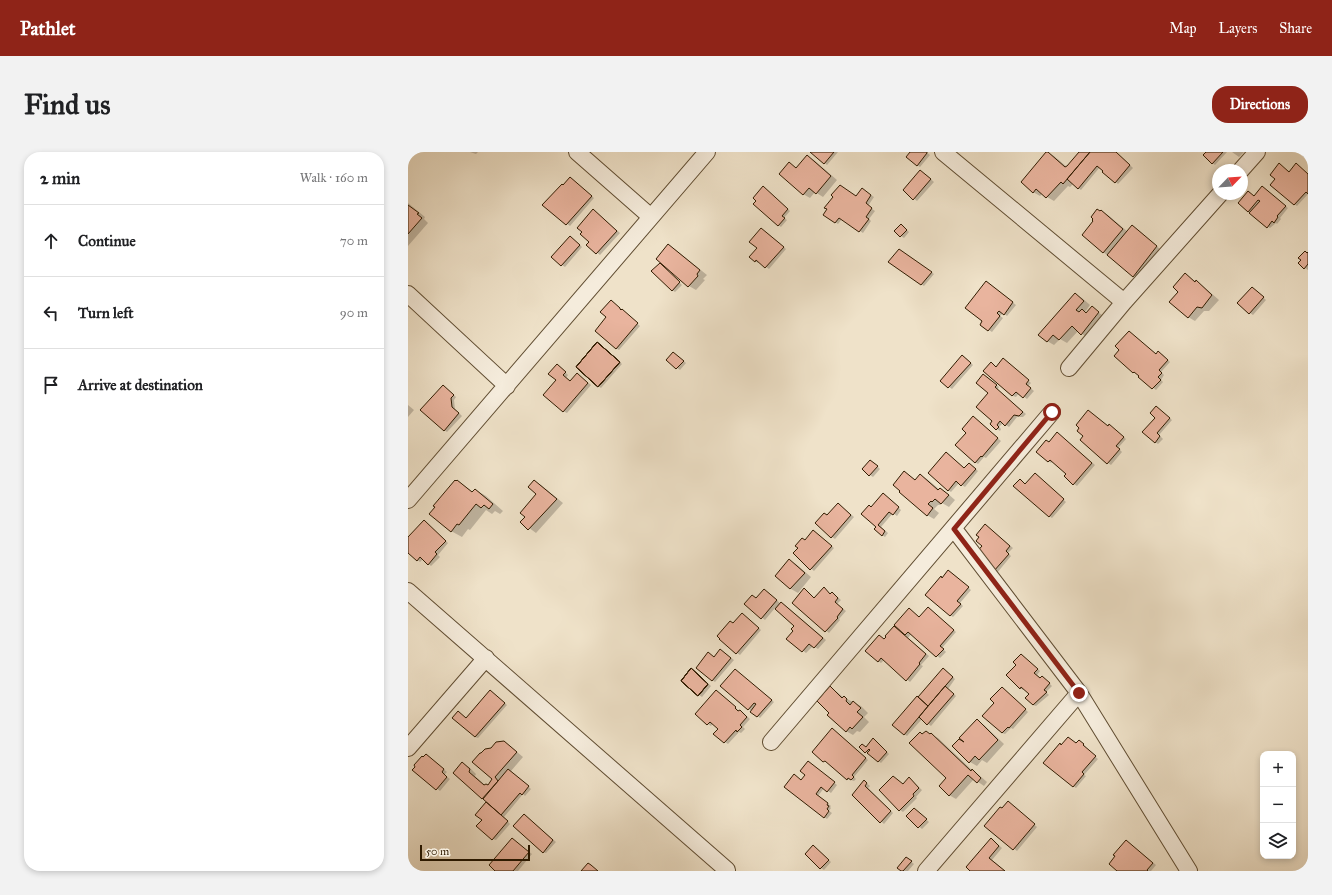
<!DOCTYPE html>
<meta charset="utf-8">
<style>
:root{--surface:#fff;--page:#f2f2f2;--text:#202124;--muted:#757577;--line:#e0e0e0;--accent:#8f2418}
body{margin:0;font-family:"IM FELL Great Primer",serif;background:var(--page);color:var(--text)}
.controls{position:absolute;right:12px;bottom:12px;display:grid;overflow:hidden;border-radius:8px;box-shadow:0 2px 6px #0003}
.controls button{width:36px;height:36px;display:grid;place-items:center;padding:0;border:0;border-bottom:1px solid var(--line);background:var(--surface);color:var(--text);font:20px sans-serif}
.compass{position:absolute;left:804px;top:12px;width:36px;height:36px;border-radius:50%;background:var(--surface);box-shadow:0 2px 6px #0003;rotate:65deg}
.scale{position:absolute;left:12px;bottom:10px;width:110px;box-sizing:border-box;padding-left:4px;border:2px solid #301b00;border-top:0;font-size:11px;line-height:14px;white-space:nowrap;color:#301b00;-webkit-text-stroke:3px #f5ecdc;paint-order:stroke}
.stop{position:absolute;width:12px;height:12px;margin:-9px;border:3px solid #8f2418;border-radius:50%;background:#fff}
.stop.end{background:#8f2418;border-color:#fff;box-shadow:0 1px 4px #0008}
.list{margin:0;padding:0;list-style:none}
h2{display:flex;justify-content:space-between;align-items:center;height:52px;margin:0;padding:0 16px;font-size:17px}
h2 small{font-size:13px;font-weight:400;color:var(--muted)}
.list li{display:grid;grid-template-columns:26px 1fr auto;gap:12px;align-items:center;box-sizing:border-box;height:72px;padding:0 16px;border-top:1px solid var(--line)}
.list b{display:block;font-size:15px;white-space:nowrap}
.list em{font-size:13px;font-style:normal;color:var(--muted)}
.icon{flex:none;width:22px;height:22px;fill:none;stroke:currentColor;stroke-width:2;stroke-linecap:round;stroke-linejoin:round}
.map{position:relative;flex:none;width:900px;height:719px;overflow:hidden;border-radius:16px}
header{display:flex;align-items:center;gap:24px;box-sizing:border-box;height:56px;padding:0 20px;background:var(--accent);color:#fff}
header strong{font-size:19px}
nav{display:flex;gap:22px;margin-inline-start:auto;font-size:14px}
.intro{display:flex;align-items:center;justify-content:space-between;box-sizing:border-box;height:96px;padding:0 24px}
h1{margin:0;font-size:28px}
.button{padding:10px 18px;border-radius:16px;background:var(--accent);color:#fff;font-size:14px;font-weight:700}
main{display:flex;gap:24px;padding:0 24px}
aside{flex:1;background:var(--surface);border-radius:16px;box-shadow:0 2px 6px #0003}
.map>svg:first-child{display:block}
.shadow{fill:#0003}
.building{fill:#e9b49e;stroke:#301b00}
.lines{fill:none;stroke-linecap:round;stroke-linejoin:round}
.minor-casing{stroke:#604d32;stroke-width:18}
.minor{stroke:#f5ecdc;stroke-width:16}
.route{stroke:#8f2418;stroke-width:5}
</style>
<header>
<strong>Pathlet</strong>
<nav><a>Map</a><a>Layers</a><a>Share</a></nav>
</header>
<div class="intro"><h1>Find us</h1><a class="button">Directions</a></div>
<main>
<aside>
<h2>2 min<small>Walk · 160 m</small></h2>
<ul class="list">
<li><svg class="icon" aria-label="ahead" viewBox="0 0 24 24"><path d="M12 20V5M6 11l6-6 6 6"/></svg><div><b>Continue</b></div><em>70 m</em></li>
<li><svg class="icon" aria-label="left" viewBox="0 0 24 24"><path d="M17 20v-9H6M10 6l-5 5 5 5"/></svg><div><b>Turn left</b></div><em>90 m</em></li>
<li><svg class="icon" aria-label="arrive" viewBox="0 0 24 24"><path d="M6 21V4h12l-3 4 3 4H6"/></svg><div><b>Arrive at destination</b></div></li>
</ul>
</aside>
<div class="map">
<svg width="900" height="719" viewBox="0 0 900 719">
<rect width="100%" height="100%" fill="#efe2c9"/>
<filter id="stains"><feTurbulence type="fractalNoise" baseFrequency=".005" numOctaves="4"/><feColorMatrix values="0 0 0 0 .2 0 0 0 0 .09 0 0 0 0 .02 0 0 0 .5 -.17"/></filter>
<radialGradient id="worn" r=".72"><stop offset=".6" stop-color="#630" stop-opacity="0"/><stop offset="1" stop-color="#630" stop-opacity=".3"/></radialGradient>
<!-- shadow -->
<path class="shadow" d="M62 0H70L68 2Z
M404 0H430L419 13Z
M504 0H518L522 3 512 15 509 13Z
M639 0 646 4 659 15 672 0H708L725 16 710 32 692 15 673 38 665 32 662 35 660 34 646 49 634 42 632 44 625 40Z
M799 0H819L807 13 804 11Z
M824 0H836L831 5Z
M399 4 406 8 429 28 415 45 407 40 402 46 395 42 381 12 389 16Z
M875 15 882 20 900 22V42L889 54 886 52 868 26Z
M516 21 526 30 509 49 496 38Z
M162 26 186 46 162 74 136 53Z
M854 35 880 56 872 66 873 67 869 72 868 71 862 76 840 59 846 44Z
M358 37 382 59 376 66 379 68 373 75 370 73Z
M457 39 466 45 460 54 467 59 461 67 463 69 455 81 434 67 430 72 416 63Z
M0 51 17 65 16 67 20 71 0 94Z
M693 59 700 63 720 80 728 76 752 97 729 126 695 100Z
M189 61 212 81 192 103 180 93 182 90Z
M493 73 501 80 496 86 493 84Z
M357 79 378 97 361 117 351 110 350 111 347 109 350 96Z
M165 87 174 95 157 115 154 113Z
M261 94 268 98 299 123 295 127 297 128 288 138 281 134 262 118 260 119 274 133 267 140 264 138 252 112 256 114V113Z
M494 100 526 122 516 134 513 132Z
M900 102V118L897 116Z
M777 123 795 134 811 148 801 159H796L787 169 780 165 771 139Z
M579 130 608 153 599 164 595 161 592 164 595 166 584 180 573 173 576 169Z
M847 138 858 148 845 163 842 161Z
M667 142 674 146 682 153 677 160 679 161 684 156 697 165 680 186 670 179 659 191 652 187 646 193 639 189Z
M203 149 232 174 211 198 208 196 200 165Z
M193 193 214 212 193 236 190 234Z
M754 202 762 210 753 220 756 223 753 228 755 230 748 238 732 225 749 203Z
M268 203 278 211 272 218 259 208Z
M558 206 565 213 544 237 533 229Z
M596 207 623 231 620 234 626 239 619 247 611 241 608 245 605 244 576 219 588 216Z
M152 215 160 223 158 226 163 230 169 222 183 233 159 261 155 259 149 228Z
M576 223 591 235 589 238 618 262 615 265H609L601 275 595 271 591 275 593 277 592 279 589 277 586 269 582 241Z
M38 236 48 245 46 248 47 257 54 264 39 280 36 278Z
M0 253 6 258 0 265Z
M749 255 764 268 751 283 755 287 750 292 747 290Z
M568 267 593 289 578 306 576 305 570 312 567 310 560 280Z
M700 275H704L718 287 710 296 714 300 703 313 700 311Z
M653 284 687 313 669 334 666 332 659 322 645 309 643 311 640 309 641 291Z
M541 303 557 317 564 314 570 319 557 335 551 331 543 340 540 338Z
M466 311 472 317 465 325 462 323Z
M497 321 508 328 512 323 519 327 532 338 533 337 539 341 547 348 541 355 534 351 532 353H530L526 357 531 361 526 367 519 363Z
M630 325 658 350 644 366 641 364 615 330 618 333Z
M50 329 65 340 68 338 78 344 95 359 92 362 87 359 84 362 78 358 62 378 60 377 54 385 43 379Z
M126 329 133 333 155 351 128 381 113 370 118 365 129 342Z
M475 342 493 358 489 364 485 361 473 375 480 381 477 385 474 383 470 375 464 356Z
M433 354 446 365 427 387 424 385 420 364Z
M19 371 40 391 30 403 32 405 23 414 15 407 12 410 0 400V386Z
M581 376 605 396 600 401 603 404 589 421 586 419 575 393Z
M408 381 426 396 406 419 386 401Z
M381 408 388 412 403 425 390 441 383 437 368 423Z
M544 421 563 438 552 451 555 454 545 465 542 463 535 427Z
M396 437 406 446 416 437 423 443H427L433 448 429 452 438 459 431 467 432 468 421 481 385 451Z
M360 440 373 452 377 453 418 488 410 497 405 494 398 501 380 487 387 479V474L367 456 357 468 338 452Z
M501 457 512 466 523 458 548 480 534 496 538 500 532 506 503 482 500 486 521 504 513 513 515 514 502 530 476 508 473 511 470 509 477 488 479 485 478 484Z
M337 464 353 478 332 503 329 501 326 472Z
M313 498 326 508 307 530 304 528 306 505Z
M616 505 632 519 629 523 633 527H637L644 534 638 540 641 543 628 554 625 553 622 542 617 537 615 538 612 536Z
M327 518 366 550 352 566 341 557Z
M286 519 303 534 294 545 291 543Z
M538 519 547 527 540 537 548 544 523 574 514 567 499 584 496 582 511 546Z
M423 536 429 540 435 545 453 554 460 561 456 565 461 570 452 580 449 579 445 583 438 579 423 561Z
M597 538 620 560 605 577 603 576 597 582 594 581 587 550Z
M85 541 99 553 70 586 67 585 53 562 58 566Z
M312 541 330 558 335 561 342 567 335 575 337 577 333 581 331 580 320 592 317 590 312 577 305 571 303 574 300 572Z
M569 569 576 573 596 592 579 611 574 608 569 614 562 610 545 594Z
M427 579 460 608 446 625 448 627 446 629 440 627 420 610 416 609Z
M518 580 530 586 565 619 571 623 579 630 576 634 566 627 548 647 541 643 540 626 515 583Z
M468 589 481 602 473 611 452 595 458 596Z
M96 590 103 595 115 605 103 619 123 637 117 644 115 642 96 665 102 672 88 688 85 687 75 668 69 662 80 650 46 621 54 611 61 615 68 622 67 624 77 633 80 634 85 627 83 597Z
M674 591 678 595 677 596 690 607 676 623 678 624 668 636 665 634 668 592Z
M21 605 39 620 36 623 42 627 32 639 6 618Z
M403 612 429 633 423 641 416 636 410 644 423 654 422 655 423 656 421 659 424 661 419 667 416 665 394 629Z
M490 628 495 633 504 629 514 638 508 645 509 646 495 660 492 658Z
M457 630 462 634 460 636 485 661 476 672 445 643Z
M603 652 629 675 609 699 578 673 594 657Z
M509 659 521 670 514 677 499 664Z
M119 665 148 690 138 701 135 700Z
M107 689 124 702 110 719H89Z
M586 689 594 696 584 708 597 719H564Z
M719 689 748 713 743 719H711Z
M405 694 423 710 416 718 413 716Z
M501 708 506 712 500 719H494Z"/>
<!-- building -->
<path class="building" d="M402 0H426L416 12Z
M502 0H519V1L509 14 498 5Z
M638 0H640L657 15 659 14 671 0H682L655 32 653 30 638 46 628 37 625 41 613 30Z
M682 0H708L722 13 707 31 694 20 695 19 689 14 670 37 659 27Z
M798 0H815L804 12 795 3Z
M893 0H900V8L894 3 895 2Z
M399 3 423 24 408 42 401 36 395 43 371 22 381 10 388 16Z
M871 11 881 20 888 11 900 22V42L898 40 886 53 862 33 867 27 862 23Z
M512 18 523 27 505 48 495 38Z
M162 25 184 44 158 73 134 53 154 32 155 33Z
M432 33 448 44 454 36 463 43 458 51 464 56 458 65 461 67 451 80 431 66 427 71 415 63 419 57 416 56 425 45 423 43Z
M355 34 380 57 374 64 377 66 370 74 345 52 348 49 345 46Z
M854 34 878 54 869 64 870 65 866 71 864 69 859 76 841 61 852 49 850 48 840 60 830 51 840 39 846 44Z
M0 53 11 61 9 62 14 66 0 82Z
M185 57 209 79 188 102 178 93 181 90 172 82 174 80 169 76Z
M689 57 692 59 693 58 715 77 695 101 674 83 685 69 684 68 685 67 683 65Z
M493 72 499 78 492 85 486 79Z
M724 73 749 94 725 125 699 103Z
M353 76 376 95 357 116 348 108 347 110 341 105 349 96 341 90Z
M162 84 172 93 153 114 143 105Z
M260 92 292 118 289 122 290 124 280 135 248 107Z
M491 97 524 120 513 133 480 110Z
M897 99 899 101 900 100V112L896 117 890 111 893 108 890 106Z
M252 111 272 130 264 139 243 119Z
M777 121 787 130 788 128 804 143 794 156 789 155 780 166 761 150 770 140 765 135Z
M578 129 605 150 596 163 591 159 589 161 592 164 580 179 572 173 574 169 557 156Z
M844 135 856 145 841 162 829 151Z
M667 141 676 149 668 158 671 160 674 157 678 161 684 154 691 160 673 183 664 174 651 188 645 183 639 190 630 183Z
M203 148 212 156V157L213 158 214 157 230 171 208 197 187 179 198 165 192 160Z
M721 179 748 202 750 199 760 208 751 218 754 221 750 225 753 228 744 237 730 225 731 224 726 220 725 221 706 204 711 198 707 194Z
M189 190 212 210 190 235 168 215Z
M189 190 212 210 190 235 168 215Z
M189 190 212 210 190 235 168 215Z
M189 190 212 210 190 235 168 215Z
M189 190 212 210 190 235 168 215Z
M265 200 276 209 268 217 258 208Z
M554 203 563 211 540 236 532 229Z
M595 206 621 228 618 232 623 236 615 246 608 240 604 244 575 219 583 210 588 215Z
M149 212 158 220 155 223 162 229 169 221 180 231 155 260 135 243 148 228 140 222Z
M575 222 589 233 587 235 615 260 611 264 606 263 597 274 592 269 589 273 591 275 588 278 582 272 584 269 568 255 580 241 568 231Z
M35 233 46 243 43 246 44 255 51 261 36 279 12 258Z
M748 254 762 266 749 281 752 284 747 291 734 280 747 266 742 261Z
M680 258 700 274 701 272 716 285 708 294 712 297 699 312 672 288 675 284 669 279 671 276 668 273Z
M565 264 590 286 574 305 573 304 567 311 547 293 558 281 554 277Z
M649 280 684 311 665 333 656 324 658 322 642 308 640 310 628 300 638 288 641 290Z
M538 300 556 316 561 311 568 317 553 334 548 329 540 339 520 321Z
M462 308 470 314 461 324 454 317Z
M496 319 507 328 512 322 530 338 532 336 541 343 533 352 527 347 524 350 523 349 520 352 525 356 519 364 491 340 492 339 485 333Z
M627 321 656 347 641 365 605 334 612 327 617 332Z
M47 328 48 329 49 328 64 340 67 337 85 352 81 357 76 353 73 356 68 352 51 373 49 372 43 380 21 362 27 355 25 354Z
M126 328 149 347 120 378 112 370 117 365 112 361 128 342 120 335Z
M475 341 491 355 485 363 481 360 470 373 477 379 474 384 466 377 468 375 453 362 461 353 463 355Z
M430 351 443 363 423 386 407 371 416 361 419 363Z
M16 368 38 389 27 400 29 402 20 413 12 405 9 409 0 401V385Z
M577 372 602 394 598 399 601 402 585 420 566 403 574 394 568 389 571 385 568 383Z
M405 378 424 394 402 418 385 401 390 396 387 394 394 386 397 388Z
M381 407 397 421 382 437 367 424Z
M540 418 561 435 549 449 553 452 542 464 517 443 533 424 534 426Z
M416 435 422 442 424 440 430 446 427 450 435 457 429 465 430 466 417 480 384 451 396 436 406 446Z
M356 437 369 448 353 467 336 452 344 443 348 446Z
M373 450 415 486 406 496 401 492 394 500 378 487 385 479 383 477 386 474 367 457Z
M520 455 546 478 532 494 536 497 528 505 500 480 497 483 486 473 501 456 511 465Z
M334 461 351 476 328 502 311 487H312L309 484 322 469 325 471Z
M486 474 518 502 511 511 512 512 498 529 473 506 470 510 457 499 471 483 476 487 478 485 477 484Z
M312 497 323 506 304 529 288 516 300 500 306 505Z
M613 502 630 517 626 521 632 526 634 524 642 531 636 538 639 540 625 553 617 546 621 542 613 535 612 537 598 523 608 513 605 510Z
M283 516 300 532 290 544 273 529Z
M283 516 300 532 290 544 273 529Z
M283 516 300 532 290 544 273 529Z
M283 516 300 532 290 544 273 529Z
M283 516 300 532 290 544 273 529Z
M535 516 545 525 520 554 510 545Z
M327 517 364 548 349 565 342 560 348 552 346 551 340 558 312 534Z
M422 534 434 546 436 544 439 547 438 549 442 553 445 549 453 556 449 560 455 565 444 577 442 575 438 580 419 563 421 561 409 549Z
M537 534 546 542 519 573 511 565Z
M594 535 618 557 601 576 600 575 594 581 574 564 586 551 582 547Z
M82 538 97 551 67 585 44 566 50 559 58 566Z
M308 538 328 555 327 556 330 559 332 558 339 565 332 573 334 575 329 580 328 578 316 591 305 582 310 577 302 570 299 573 287 562Z
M509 544 520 554 496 583 484 573Z
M569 567 590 588 571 608 567 604 561 611 544 594 551 587 556 590 551 586Z
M424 576 458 606 444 623 446 625 443 628 440 626 439 628 417 609 415 610 404 600Z
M518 579 522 582 523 581 563 619 564 617 573 626 569 631 560 623 541 644 531 634 538 626 501 591 512 580 514 582Z
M660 585 668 591 671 588 676 592 675 593 688 604 674 620 676 622 665 635 635 611 652 591 653 593Z
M465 586 479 600 470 610 459 601 462 598 461 597 457 601 451 595 454 592 458 595Z
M96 589 109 600 87 625 90 629 74 647 45 621 54 610 62 617 61 620 76 633 78 632 80 633 84 627 64 610 72 601H73L77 597 83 596 88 590Z
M18 602 36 617 34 620 39 625 28 638 4 618 7 615 6 613 14 604 15 605Z
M400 609 427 630 419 640 413 635 408 642 420 651 419 653 421 654 419 657 421 659 416 666 376 635 386 622 393 628 397 623 392 619Z
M100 617 121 634 114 643 112 641 93 663 75 647Z
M485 624 495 632 501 625 511 636 505 642 506 644 491 659 471 638Z
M456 628 459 631 457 634 483 659 472 671 444 643Z
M600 649 627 672 605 698 576 674 592 655 594 656Z
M78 650 100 669 84 688 68 674 74 668 67 663Z
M506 656 519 667 510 676 498 664Z
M116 662 145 688 135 701 105 674Z
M104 686 121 700 105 719H87L81 713Z
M583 686 591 694 581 706 597 719H562L558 715Z
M718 688 745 711 739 718 740 719H709L701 712 707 704 705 703Z
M405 693 421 708 412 717 397 702Z
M498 705 504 709 495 719H493L489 716Z
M180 711 183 713 190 719H173Z"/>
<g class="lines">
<!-- minor casing -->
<g class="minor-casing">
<path id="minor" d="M169 0 243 65
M535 0 716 150 812 42
M833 18 849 0
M0 142 99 234
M661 216 716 150
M0 348 299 0
M546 377 671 541 781 719
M0 439 319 718
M363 590 644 260
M0 596 78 506
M518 719 671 541"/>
</g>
<!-- minor -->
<use href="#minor" class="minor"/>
</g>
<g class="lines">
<!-- route -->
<path class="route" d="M644 260 546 377 671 541"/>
</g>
<rect width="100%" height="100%" filter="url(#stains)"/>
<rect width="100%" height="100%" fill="url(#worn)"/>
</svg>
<div class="controls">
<button>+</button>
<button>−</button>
<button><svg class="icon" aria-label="layers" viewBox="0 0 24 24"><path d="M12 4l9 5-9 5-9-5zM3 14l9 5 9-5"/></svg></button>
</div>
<svg class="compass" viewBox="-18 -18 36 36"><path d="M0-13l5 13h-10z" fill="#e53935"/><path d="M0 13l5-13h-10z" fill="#757577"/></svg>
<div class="scale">50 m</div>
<div class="stop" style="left:644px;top:260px"></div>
<div class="stop end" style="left:671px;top:541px"></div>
</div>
</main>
